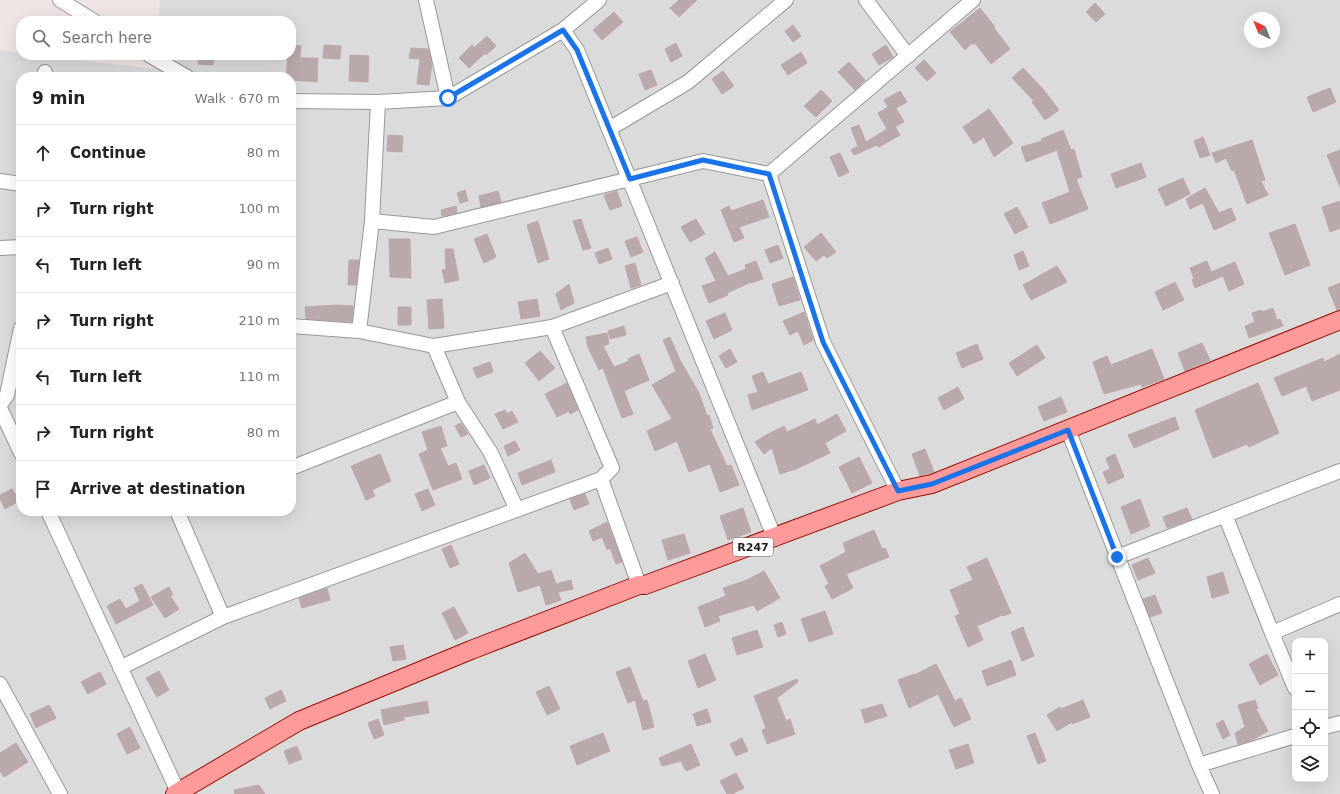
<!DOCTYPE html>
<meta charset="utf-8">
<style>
:root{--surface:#fff;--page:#f2f2f2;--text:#222;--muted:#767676;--line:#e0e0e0}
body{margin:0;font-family:"DejaVu Sans",sans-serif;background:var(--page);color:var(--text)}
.controls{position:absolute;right:12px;bottom:12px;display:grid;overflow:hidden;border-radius:8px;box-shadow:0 4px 16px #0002}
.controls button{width:36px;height:36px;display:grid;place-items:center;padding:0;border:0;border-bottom:1px solid var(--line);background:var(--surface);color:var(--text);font:20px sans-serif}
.compass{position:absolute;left:1244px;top:12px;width:36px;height:36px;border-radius:50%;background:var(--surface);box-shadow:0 4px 16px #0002;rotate:317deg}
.stop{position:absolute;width:12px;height:12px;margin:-9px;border:3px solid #1a73e8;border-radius:50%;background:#fff}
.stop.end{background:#1a73e8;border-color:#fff;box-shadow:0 1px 4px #0008}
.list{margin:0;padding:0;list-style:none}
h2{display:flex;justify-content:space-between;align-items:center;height:52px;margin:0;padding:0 16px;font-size:17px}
h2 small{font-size:13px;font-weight:400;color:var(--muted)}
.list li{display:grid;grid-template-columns:26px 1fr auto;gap:12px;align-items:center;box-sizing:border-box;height:56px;padding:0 16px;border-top:1px solid var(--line)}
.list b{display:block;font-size:15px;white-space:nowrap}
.list em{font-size:13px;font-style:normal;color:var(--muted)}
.icon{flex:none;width:22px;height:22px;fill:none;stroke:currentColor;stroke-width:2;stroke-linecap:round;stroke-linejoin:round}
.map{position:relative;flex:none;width:1340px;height:794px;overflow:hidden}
.search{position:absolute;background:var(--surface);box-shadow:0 4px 16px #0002;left:16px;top:16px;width:280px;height:44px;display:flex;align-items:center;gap:10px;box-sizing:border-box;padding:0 14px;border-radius:16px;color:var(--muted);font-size:15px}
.panel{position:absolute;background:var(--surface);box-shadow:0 4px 16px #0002;left:16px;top:72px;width:280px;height:444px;border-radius:16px}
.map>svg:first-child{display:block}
.residential{fill:#dcdbdb;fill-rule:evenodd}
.building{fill:#b9a9ab;stroke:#c1a6a9}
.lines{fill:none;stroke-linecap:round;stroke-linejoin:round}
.minor-casing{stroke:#989898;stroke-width:16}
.major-casing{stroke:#981000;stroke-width:20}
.minor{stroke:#fff;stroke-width:14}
.major{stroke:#fe9a9a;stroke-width:18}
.route{stroke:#1a73e8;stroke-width:5}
.labels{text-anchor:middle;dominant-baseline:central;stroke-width:3;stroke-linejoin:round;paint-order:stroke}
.shield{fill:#fff;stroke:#626262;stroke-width:1}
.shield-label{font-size:11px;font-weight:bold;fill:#1e1e1e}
</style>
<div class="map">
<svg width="1340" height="794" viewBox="0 0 1340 794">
<rect width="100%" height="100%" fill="#efe5e4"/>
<!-- residential -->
<path class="residential" d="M160 0H1340V794H0V50L21 53V55H39L153 69 155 55H291V21H158ZM1250 18H1274V42H1250ZM21 77H291V511H21ZM1295 641H1325V779H1295Z"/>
<!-- building -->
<path class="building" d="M679 0H697L679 17 670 8Z
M1095 3 1105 14 1096 22 1086 12Z
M980 8 995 27 994 28 1010 49 991 64 975 43 973 45 972 43 965 50 950 32Z
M614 12 623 22 602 40 593 30Z
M793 25 801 36 793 42 785 31Z
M487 36 496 46 486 55 485 53 469 68 459 58 472 45 474 48Z
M676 43 682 56 671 62 665 49Z
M291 45 301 46 300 58H318L317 82 291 80V77H286L288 55H291Z
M324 45 341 46 340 59 323 58Z
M886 45 893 57 879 65 872 54Z
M411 48 428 49 432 63 429 85 417 84 420 59 409 58Z
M801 52 807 63 788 75 781 65Z
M199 55H214L213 65 198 64Z
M350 55 369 56 368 82 349 81Z
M924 60 936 73 927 81 915 68Z
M849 62 865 80 855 90 838 72Z
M1023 68 1043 89 1059 110 1045 120 1032 102 1034 101 1012 78Z
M651 70 657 85 645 90 639 74Z
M723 71 734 86 722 94 712 79Z
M1330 88 1336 102 1313 112 1307 97Z
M821 90 832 101 816 117 804 106Z
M900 91 907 102 896 108 904 122 895 127 900 135 879 147 877 145 854 155 851 150 858 146 851 128 859 125 866 142 887 129 878 113 888 107 884 100Z
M989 109 1013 143 994 157 984 137 974 144 963 127Z
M1063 130 1071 150 1074 149 1082 177 1076 179 1088 209 1050 224 1042 203 1070 192 1057 150 1026 162 1021 147 1042 141 1041 139Z
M388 135 403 136 402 152 387 151Z
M1203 137 1210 155 1200 158 1194 141Z
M1252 140 1265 180 1261 181 1268 195 1247 204 1234 170 1232 171 1226 158 1216 163 1212 153Z
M1340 150V187L1327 155Z
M840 153 849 172 839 177 830 157Z
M1141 163 1146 177 1116 188 1111 174Z
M1183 178 1190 194 1166 206 1158 189Z
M1205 188 1219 213 1231 208 1236 220 1214 230 1203 203 1190 209 1186 199Z
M465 190 468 201 460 203 457 193Z
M498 191 501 202 481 207 479 196Z
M617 191 622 206 610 210 604 195Z
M763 200 769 217 739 227 744 238 734 242 721 210 729 206 731 211Z
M1340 201V228L1330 232 1322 207Z
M456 206 457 213 442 216 441 210Z
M1017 207 1028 227 1015 234 1004 214Z
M581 219 591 248 583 250 573 221Z
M696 219 705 234 690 242 681 227Z
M538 221 549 259 538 263 527 225Z
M1295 224 1310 265 1285 275 1269 233Z
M821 233 836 252 827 258 824 255 816 261 804 247Z
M487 234 496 257 484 263 474 239Z
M637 237 643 252 631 257 625 241Z
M389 239H410L411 278 390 277Z
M778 245 783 258 770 263 765 250Z
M608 248 612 259 599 264 595 253Z
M445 249H453L459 280 445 283 442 270 446 269Z
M1023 251 1029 266 1019 270 1014 255Z
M715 252 728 276 746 269 745 265 756 261 763 279 751 283V282L727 293 728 295 709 303 702 286 716 281 705 258Z
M349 260H359L356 285H348Z
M1207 261 1211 272 1235 262 1244 284 1229 291 1223 276 1195 288 1192 280 1194 279 1190 268Z
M635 263 641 285 631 288 625 266Z
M1057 266 1067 282 1031 300 1023 285Z
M793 277 800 300 779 306 772 284Z
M1175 282 1184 300 1163 310 1155 292Z
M1340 283V310H1337L1328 288Z
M569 284 574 303 561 310 556 294Z
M442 299 444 328 429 329 427 300Z
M537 299 540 316 521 319 518 302Z
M337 305 353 306 352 322 306 319 305 307Z
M398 307H411V325H398Z
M1273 308 1277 320 1280 319 1283 326 1249 338 1245 326 1255 322 1252 313 1261 310 1262 312Z
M804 312 813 340 804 345 798 331 790 335 783 321Z
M725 313 732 330 714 339 706 321Z
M624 326 626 335 610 339 608 331Z
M607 333 609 344 603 346 614 367 629 361 628 359 639 354 649 380 624 391 633 414 622 418 603 368 599 370 588 347 586 337Z
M670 337 680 360 699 393 707 416 709 415 713 428 710 429 727 466 731 465 739 485 720 492 710 464 689 472 677 441 655 451 647 431 672 419 652 385 676 371 663 340Z
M1202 343 1210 360 1185 371 1178 353Z
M977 344 983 359 962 368 956 353Z
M1037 345 1045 358 1017 376 1009 363Z
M730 349 737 362 726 368 719 356Z
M1152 349 1164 379 1142 387 1141 384 1104 394 1093 362 1107 356 1111 365Z
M540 351 555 368 539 381 525 363Z
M1340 354V390L1312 401 1306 386 1282 396 1274 378 1323 358 1324 362Z
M490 362 493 372 477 378 473 368Z
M763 372 768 384 801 372 808 390 752 410 748 395 758 392 752 376Z
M567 383 578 410 570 414 569 411 557 417 545 394Z
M1258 383 1279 433 1249 447 1247 444 1213 458 1195 410Z
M958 387 964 399 944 410 938 398Z
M1061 397 1067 412 1044 421 1038 407Z
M505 410 507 414 512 411 518 422 503 429 495 414Z
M837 414 846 431 825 443 830 453 796 469 780 474 772 448 764 454 755 442 766 435 784 426 787 432 815 419 817 425Z
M1175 417 1179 429 1134 448 1128 435Z
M461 423 468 434 461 437 455 426Z
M441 426 447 446 440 448 448 466 456 463 462 479 433 490 419 454 428 450 422 432Z
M515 441 520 450 508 456 504 446Z
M925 449 934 472 920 476 912 454Z
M380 454 391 481 372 490 375 496 366 500 351 466Z
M1115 454 1124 477 1108 484 1103 472 1110 469 1106 458Z
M859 457 872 483 852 493 839 467Z
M551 460 555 472 522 485 518 473Z
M484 465 490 478 474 485 469 471Z
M12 489 19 501 5 509 0 499V495Z
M428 489 435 505 422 511 415 494Z
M585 494 589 504 574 510 570 499Z
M1140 499 1150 526 1131 534 1121 507Z
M743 508 751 532 728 540 720 516Z
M1187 508 1192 519 1167 528 1163 517Z
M607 522 622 562 616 564 610 548 607 550 602 537 593 541 589 531Z
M874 530 882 549 885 548 889 557 846 574 853 588 832 599 825 586 829 584 820 566 846 552 843 543Z
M684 534 690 553 668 560 662 540Z
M451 545 459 564 450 568 442 549Z
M525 553 538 574 551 570 556 584 571 580 573 589 558 592 561 600 546 605 540 585 518 592 509 563Z
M987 558 1011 613 1003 616 1002 615 977 626 983 640 968 647 955 616 960 614 950 590 973 580 967 567Z
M1148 558 1155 573 1138 580 1132 565Z
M764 571 780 598 757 611 754 605 718 616 720 621 705 627 698 607 726 596 723 588 747 580Z
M1223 572 1229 593 1212 598 1207 577Z
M142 584 153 605 116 624 107 606 120 599 126 609 140 601 134 588Z
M169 587 173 595 170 596 179 609 165 618 151 597Z
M327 588 330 600 302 608 299 598Z
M1155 595 1162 613 1150 617 1143 599Z
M454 607 468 633 455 640 442 613Z
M825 611 833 634 809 642 801 619Z
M782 622 786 634 778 637 774 625Z
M1023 627 1034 656 1022 661 1011 632Z
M757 630 763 647 737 655 732 638Z
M403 645 406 659 393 661 390 647Z
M705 654 716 680 698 688 688 661Z
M1267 654 1278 675 1260 685 1249 664Z
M1011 660 1016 675 987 686 982 671Z
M936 664 955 701 961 698 971 719 954 727 938 694 909 708 898 680 914 674V675Z
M630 667 643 701 647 700 654 727 643 730 635 700 628 703 616 672Z
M159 671 169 690 157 697 146 678Z
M100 672 106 684 88 694 81 682Z
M797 679 798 682 777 698 786 721 790 719 795 734 767 744 762 730 766 728 754 696Z
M549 686 560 709 547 715 536 692Z
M281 690 286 701 270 709 265 698Z
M1083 700 1090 717 1072 724V722L1057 731 1047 715 1060 707 1061 709Z
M1255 700 1258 708 1256 709 1268 731 1252 740 1238 744 1235 733 1245 727 1238 705Z
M427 701 429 713 404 717V720L384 725 381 710Z
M882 704 887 716 865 723 861 710Z
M49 705 56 718 36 728 30 714Z
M707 709 711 722 697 726 693 714Z
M378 719 384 735 374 739 368 723Z
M1223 720 1230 735 1223 739 1216 724Z
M130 727 140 748 127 754 117 734Z
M603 733 610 751 577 765 570 746Z
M1035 733 1046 761 1038 764 1027 736Z
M742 738 748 751 736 756 730 744Z
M16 743 28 762 4 777 0 771V753Z
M691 744 700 765 686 771 681 761 662 766 659 758Z
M968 744 974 763 956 769 949 750Z
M297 746 302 759 289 764 284 751Z
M736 773 744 788 732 794H727L720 781Z
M259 785 265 794H235L234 790Z"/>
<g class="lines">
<!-- minor casing -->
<g class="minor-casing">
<path id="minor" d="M60 0 94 21
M426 0 448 98
M866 0 908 56
M563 30 577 50 775 539
M149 55 187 77
M45 77V72
M291 101 378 102 448 98 563 30 599 0
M378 102 372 221 434 227 703 161 769 174 973 0
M609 129 688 82 786 0
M769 174 823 342 898 491
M0 181 21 184
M0 248 21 247
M291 326 359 331 434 346 552 327 672 283
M552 327 612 468 601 479
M359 331 372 221
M458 402 491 453 517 510
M0 405 7 395 21 328
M0 408 21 453
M1068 430 1199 765 1212 794
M291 468 458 402 434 346
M48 511 178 792
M177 511 223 617
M1225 515 1272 633
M1117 557 1340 471
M120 668 223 617 601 479 639 585
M0 684 60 794
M1295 688 1272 633 1340 604
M1325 727 1340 723
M1199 765 1295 736"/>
</g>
<!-- major casing -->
<g class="major-casing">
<path id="major" d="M175 794 299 721 471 650 639 585H645L898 491 932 484 1340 320"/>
</g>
<!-- minor -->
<use href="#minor" class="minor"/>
<!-- major -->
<use href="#major" class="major"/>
</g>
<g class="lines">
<!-- route -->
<path class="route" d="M448 98 563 30 577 50 630 179 703 160 769 174 823 342 898 491 932 484 1068 430 1117 557"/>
</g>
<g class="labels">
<!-- shield labels -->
<rect class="shield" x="733" y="538" width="40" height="18" rx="3"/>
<g class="shield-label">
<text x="753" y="547">R247</text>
</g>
</g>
</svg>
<div class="controls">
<button>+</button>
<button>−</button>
<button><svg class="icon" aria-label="locate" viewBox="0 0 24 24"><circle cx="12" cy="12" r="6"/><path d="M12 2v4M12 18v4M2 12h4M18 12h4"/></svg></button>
<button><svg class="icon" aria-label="layers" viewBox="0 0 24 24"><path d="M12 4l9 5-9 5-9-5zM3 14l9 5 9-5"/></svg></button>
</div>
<svg class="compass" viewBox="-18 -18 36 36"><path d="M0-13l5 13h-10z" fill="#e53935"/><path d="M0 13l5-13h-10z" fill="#767676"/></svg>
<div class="stop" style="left:448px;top:98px"></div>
<div class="stop end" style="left:1117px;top:557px"></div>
<div class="search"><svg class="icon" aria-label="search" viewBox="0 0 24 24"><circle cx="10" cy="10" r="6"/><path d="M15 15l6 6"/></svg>Search here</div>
<section class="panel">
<h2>9 min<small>Walk · 670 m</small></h2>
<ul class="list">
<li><svg class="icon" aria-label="ahead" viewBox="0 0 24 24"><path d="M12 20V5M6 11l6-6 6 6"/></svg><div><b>Continue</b></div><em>80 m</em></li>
<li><svg class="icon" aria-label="right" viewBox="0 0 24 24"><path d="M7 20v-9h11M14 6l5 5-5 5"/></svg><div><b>Turn right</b></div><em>100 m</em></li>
<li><svg class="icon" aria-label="left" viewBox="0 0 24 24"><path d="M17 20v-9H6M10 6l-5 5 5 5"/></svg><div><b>Turn left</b></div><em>90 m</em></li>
<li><svg class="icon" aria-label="right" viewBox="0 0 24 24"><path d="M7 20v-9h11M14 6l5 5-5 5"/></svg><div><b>Turn right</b></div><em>210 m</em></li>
<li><svg class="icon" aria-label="left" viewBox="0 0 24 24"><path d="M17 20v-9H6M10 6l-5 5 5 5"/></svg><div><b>Turn left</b></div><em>110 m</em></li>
<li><svg class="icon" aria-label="right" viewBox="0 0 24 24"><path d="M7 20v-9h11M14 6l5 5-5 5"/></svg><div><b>Turn right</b></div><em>80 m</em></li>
<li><svg class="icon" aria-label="arrive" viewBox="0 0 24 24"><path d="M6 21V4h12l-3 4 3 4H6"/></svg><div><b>Arrive at destination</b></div></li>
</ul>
</section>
</div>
